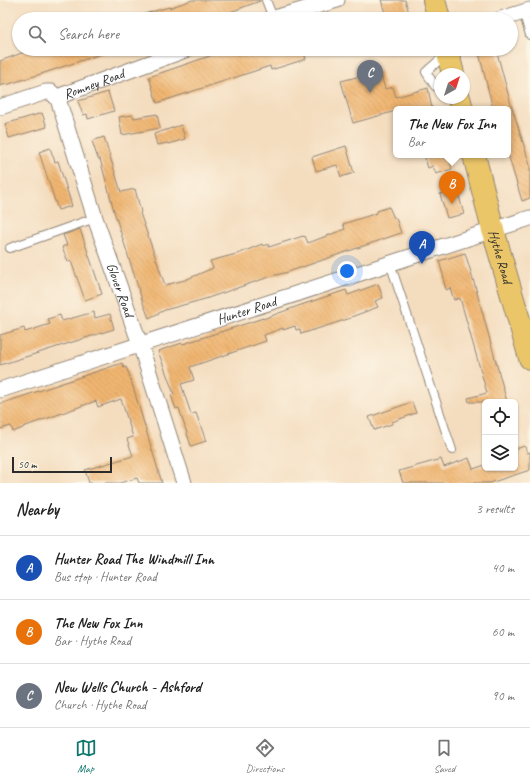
<!DOCTYPE html>
<meta charset="utf-8">
<style>
:root{--surface:#fff;--page:#f2f2f2;--text:#222;--muted:#767676;--line:#e0e0e0;--accent:#0f766e}
body{margin:0;font-family:Caveat,sans-serif;background:var(--page);color:var(--text)}
.controls{position:absolute;right:12px;bottom:12px;display:grid;overflow:hidden;border-radius:6px;box-shadow:0 1px 3px #0004}
.controls button{width:36px;height:36px;display:grid;place-items:center;padding:0;border:0;border-bottom:1px solid var(--line);background:var(--surface);color:var(--text);font:20px sans-serif}
.compass{position:absolute;left:434px;top:68px;width:36px;height:36px;border-radius:50%;background:var(--surface);box-shadow:0 1px 3px #0004;rotate:39deg}
.scale{position:absolute;left:12px;bottom:10px;width:100px;box-sizing:border-box;padding-left:4px;border:2px solid #2b2b2b;border-top:0;font-size:11px;line-height:14px;white-space:nowrap;color:#2b2b2b;-webkit-text-stroke:3px #fcf5e5;paint-order:stroke}
.you{position:absolute;left:347px;top:271px;width:14px;height:14px;margin:-10px;border:3px solid #fff;border-radius:50%;background:#1a73e8;box-shadow:0 0 0 6px #1a73e833}
.badge{display:grid;place-items:center;width:26px;height:26px;border-radius:50%;background:var(--accent);color:#fff;font-size:13px;font-weight:700}
.pin{position:absolute;translate:-50% -33px;filter:drop-shadow(0 1px 2px #0008)}
.pin::after{content:'';position:absolute;top:21px;width:14px;height:12px;background:inherit;clip-path:polygon(0 0,100% 0,50% 100%)}
.popup{position:absolute;left:393px;top:106px;width:118px;height:52px;box-sizing:border-box;display:grid;place-content:center;border-radius:6px;background:var(--surface);filter:drop-shadow(0 1px 3px #0005);font-size:13px;white-space:nowrap;color:var(--muted)}
.popup b{font-size:15px;color:var(--text)}
.popup::after{content:'';position:absolute;left:50%;top:100%;margin-left:-8px;border:8px solid transparent;border-top-color:var(--surface)}
.list{margin:0;padding:0;list-style:none}
h2{display:flex;justify-content:space-between;align-items:center;height:52px;margin:0;padding:0 16px;font-size:17px}
h2 small{font-size:13px;font-weight:400;color:var(--muted)}
.list li{display:grid;grid-template-columns:26px 1fr auto;gap:12px;align-items:center;box-sizing:border-box;height:64px;padding:0 16px;border-top:1px solid var(--line)}
.list b{display:block;font-size:15px;white-space:nowrap}
.list p{margin:0;font-size:13px;white-space:nowrap;color:var(--muted)}
.list em{font-size:13px;font-style:normal;color:var(--muted)}
.icon{flex:none;width:22px;height:22px;fill:none;stroke:currentColor;stroke-width:2;stroke-linecap:round;stroke-linejoin:round}
.map{position:relative;flex:none;width:530px;height:483px;overflow:hidden}
.search{position:absolute;background:var(--surface);box-shadow:0 1px 3px #0004;left:12px;right:12px;top:12px;height:44px;display:flex;align-items:center;gap:10px;box-sizing:border-box;padding:0 14px;border-radius:22px;color:var(--muted);font-size:15px}
.sheet{height:244px;background:var(--surface)}
nav{display:flex;justify-content:space-around;align-items:center;box-sizing:border-box;height:56px;border-top:1px solid var(--line);background:var(--surface);font-size:11px;color:var(--muted)}
nav a{display:grid;justify-items:center;gap:2px}
nav .on{color:var(--accent)}
.map>svg:first-child{display:block}
.building{fill:url(#building-back-hatch)}
.lines{fill:none;stroke-linecap:round;stroke-linejoin:round}
.service-casing{stroke:#908475;stroke-width:10}
.minor-casing{stroke:#908475;stroke-width:17}
.primary-casing{stroke:#908475;stroke-width:24}
.service{stroke:#fff;stroke-width:8}
.minor{stroke:#fff;stroke-width:15}
.primary{stroke:#ebc669;stroke-width:22}
.labels{text-anchor:middle;dominant-baseline:central;stroke-width:3;stroke-linejoin:round;paint-order:stroke}
.street-label{font-size:14px;fill:#2b2b2b;stroke:#fcf5e5}
</style>
<div class="map">
<svg width="530" height="483" viewBox="0 0 530 483">
<defs>
<pattern id="building-back-hatch" width="6" height="6" patternUnits="userSpaceOnUse"><rect width="6" height="6" fill="#f0b571"/><path d="M-1 5l2 2M0 0l6 6M5-1l2 2" fill="none" stroke="#ce9c62"/></pattern>
</defs>
<rect width="100%" height="100%" fill="#fcf5e5"/>
<filter id="ink" filterUnits="userSpaceOnUse"><feTurbulence type="fractalNoise" baseFrequency=".025" numOctaves="2"/><feDisplacementMap in="SourceGraphic" scale="8" xChannelSelector="R" yChannelSelector="G"/><feConvolveMatrix kernelMatrix="1 2 1 2 8 2 1 2 1" color-interpolation-filters="sRGB"/></filter>
<filter id="wash" filterUnits="userSpaceOnUse"><feTurbulence type="fractalNoise" baseFrequency=".012" numOctaves="4" result="noise"/><feDisplacementMap in="SourceGraphic" scale="16" xChannelSelector="R" yChannelSelector="G"/><feGaussianBlur stdDeviation="0.9" result="paint"/><feColorMatrix in="noise" values="0 0 0 0 0 0 0 0 0 0 0 0 0 0 0 0 0 1.4 0 .05"/><feComposite in="paint" operator="in"/></filter>
<g filter="url(#wash)">
<rect width="100%" height="100%" fill="#f4ddbf"/>
<g id="blocks">
<!-- building -->
<path class="building" d="M192 0H260V1L211 19H137V16L169 7V8Z
M381 0H405L411 19H387Z
M33 49H110V51L44 73 6 85V84L0 86V61Z
M230 49H303L306 59 271 70 270 66 157 103 149 77Z
M478 49H496L510 101 530 165V198L522 201 508 154V109H493Z
M380 71 385 89 393 87 396 97 428 88 432 109H396V111L353 123 341 81Z
M108 92 114 111 88 119 87 114 83 115 78 101Z
M42 113 47 127 9 138 5 124Z
M157 114 160 128 122 135 119 117 133 115 134 118Z
M181 125 185 139 168 144V143L157 145 154 134Z
M104 137 121 192 135 189 141 212 140 213 165 285 185 280 213 268 210 261 240 253 262 244 263 246 268 244 269 247 303 236 304 237 305 236 308 243 345 229 343 224 377 213V211L389 207 394 218H396L401 233 288 272 272 276 205 299 165 310 149 318 143 303 114 211 100 159H98L92 141Z
M346 146 354 173 341 177 337 165 316 171 312 157Z
M50 148 55 162 58 161 72 206 58 210 39 152Z
M424 155H460L461 158 450 161 452 169 436 174 433 166 428 168Z
M457 189 464 214 447 218 440 194Z
M80 229 102 294 85 300 71 261 68 262 62 247 67 245 63 235Z
M465 253 474 282 507 402H469L468 398 487 393 460 298 454 300 450 288 446 290 443 278H444L439 261Z
M378 284 383 298 375 301 378 307 351 317V318L301 334 300 329 296 330 295 326 283 330V328L264 335 266 341 190 367 194 380 181 384 191 414 196 413 206 441 191 446 179 408 176 409 171 395 174 394 158 351 182 343 183 344 248 323 263 318V319L298 306 346 290 348 295Z
M94 312 95 318 110 314 114 329 0 365V335L24 328 25 332 50 324 48 319 60 315 62 321Z
M122 363 124 368 126 367 130 377 162 483H139L137 478 120 483H89L85 470 133 456 127 439 133 437 121 399 98 407 96 401 90 403 37 422 23 427V428L13 432 11 426 0 429V404Z
M412 402 416 413 392 422V424L374 430 369 417Z
M525 446 527 453 530 452V470L490 483H403L399 471 441 459 444 467 469 458 473 469 485 465V468H515V449Z"/>
</g>
</g>
<g filter="url(#ink)">
<use href="#blocks" fill-opacity="0" stroke="#908475" stroke-width="1"/>
<g class="lines">
<!-- service casing -->
<g class="service-casing">
<path id="service" d="M266 0 273 18
M523 11 530 35
M440 88 435 86 426 72 445 55
M10 248 95 218
M390 263 452 450"/>
</g>
<!-- minor casing -->
<g class="minor-casing">
<g id="minor">
<path d="M271 19 337 0"/>
<path d="M501 19 530 10"/>
<path id="s1" d="M57 97 188 49"/>
<path id="s2" d="M0 107 46 92H51L58 99 95 218 140 344 184 483"/>
<path id="s3" d="M0 390 530 218"/>
</g>
</g>
<!-- primary casing -->
<g class="primary-casing">
<g id="primary">
<path d="M434 0 439 19"/>
<path d="M447 49 453 74"/>
<path d="M459 98 462 109"/>
<path id="s4" d="M474 155 493 230 530 358"/>
</g>
</g>
<!-- service -->
<use href="#service" class="service"/>
<!-- minor -->
<use href="#minor" class="minor"/>
<!-- primary -->
<use href="#primary" class="primary"/>
</g>
</g>
<g class="labels">
<!-- street labels -->
<g class="street-label">
<text stroke="none"><textPath href="#s1" startOffset="39">Romney Road</textPath></text>
<text stroke="none"><textPath href="#s4" startOffset="105">Hythe Road</textPath></text>
<text stroke="none"><textPath href="#s2" startOffset="264">Glover Road</textPath></text>
<text stroke="none"><textPath href="#s3" startOffset="259">Hunter Road</textPath></text>
</g>
</g>
</svg>
<div class="controls">
<button><svg class="icon" aria-label="locate" viewBox="0 0 24 24"><circle cx="12" cy="12" r="6"/><path d="M12 2v4M12 18v4M2 12h4M18 12h4"/></svg></button>
<button><svg class="icon" aria-label="layers" viewBox="0 0 24 24"><path d="M12 4l9 5-9 5-9-5zM3 14l9 5 9-5"/></svg></button>
</div>
<svg class="compass" viewBox="-18 -18 36 36"><path d="M0-13l5 13h-10z" fill="#e53935"/><path d="M0 13l5-13h-10z" fill="#767676"/></svg>
<div class="scale">50 m</div>
<div class="you"></div>
<div class="pin badge" style="left:422px;top:264px;background:#1a4fb4">A</div>
<div class="pin badge" style="left:452px;top:204px;background:#e8710a">B</div>
<div class="popup"><b>The New Fox Inn</b>Bar</div>
<div class="pin badge" style="left:370px;top:93px;background:#6b7280">C</div>
<div class="search"><svg class="icon" aria-label="search" viewBox="0 0 24 24"><circle cx="10" cy="10" r="6"/><path d="M15 15l6 6"/></svg>Search here</div>
</div>
<section class="sheet">
<h2>Nearby<small>3 results</small></h2>
<ul class="list">
<li><span class="badge" style="background:#1a4fb4">A</span><div><b>Hunter Road The Windmill Inn</b><p>Bus stop · Hunter Road</p></div><em>40 m</em></li>
<li><span class="badge" style="background:#e8710a">B</span><div><b>The New Fox Inn</b><p>Bar · Hythe Road</p></div><em>60 m</em></li>
<li><span class="badge" style="background:#6b7280">C</span><div><b>New Wells Church - Ashford</b><p>Church · Hythe Road</p></div><em>90 m</em></li>
</ul>
</section>
<nav>
<a class="on"><svg class="icon" aria-label="map" viewBox="0 0 24 24"><path d="M3 6l6-2 6 2 6-2v14l-6 2-6-2-6 2zM9 4v14M15 6v14"/></svg>Map</a>
<a><svg class="icon" aria-label="directions" viewBox="0 0 24 24"><path d="M12 3l9 9-9 9-9-9zM9 14v-3h6M13 9l2 2-2 2"/></svg>Directions</a>
<a><svg class="icon" aria-label="saved" viewBox="0 0 24 24"><path d="M7 4h10v16l-5-4-5 4z"/></svg>Saved</a>
</nav>
